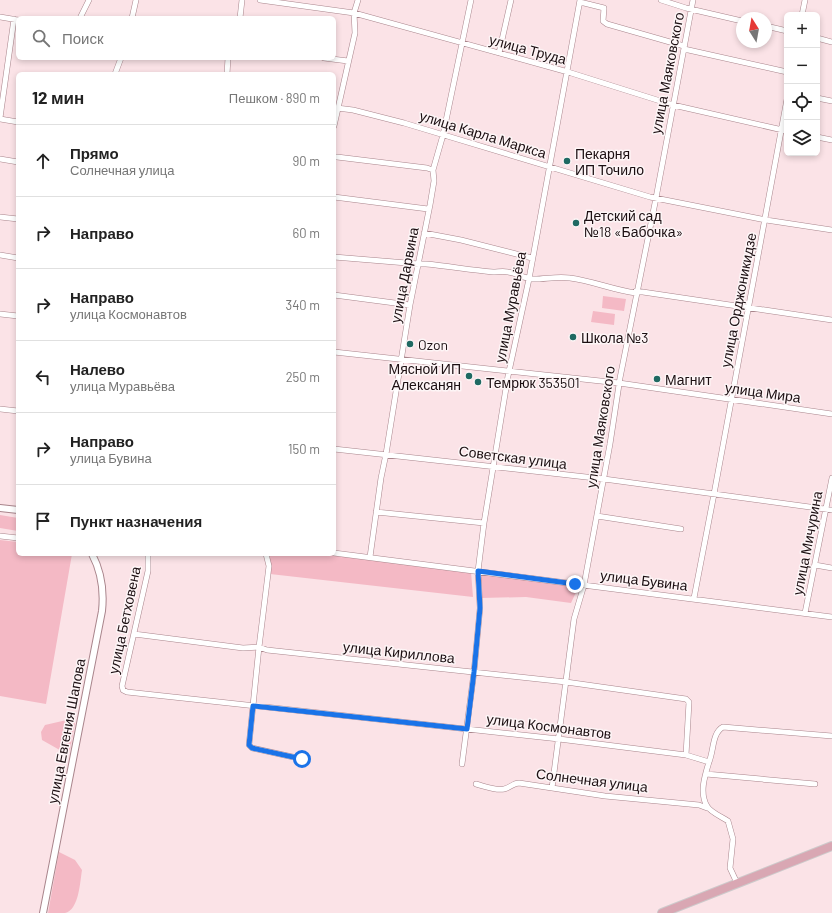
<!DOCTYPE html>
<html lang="ru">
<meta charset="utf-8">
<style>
:root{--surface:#fff;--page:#f6f6f6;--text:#222;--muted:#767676;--line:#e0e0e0}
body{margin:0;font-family:Barlow,sans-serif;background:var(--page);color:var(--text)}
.controls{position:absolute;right:12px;top:12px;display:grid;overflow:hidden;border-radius:6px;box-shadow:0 2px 6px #0003}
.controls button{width:36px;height:36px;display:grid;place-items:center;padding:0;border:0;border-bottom:1px solid var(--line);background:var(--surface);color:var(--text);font:20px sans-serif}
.compass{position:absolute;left:736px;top:12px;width:36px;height:36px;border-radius:50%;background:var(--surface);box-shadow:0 2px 6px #0003;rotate:349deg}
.stop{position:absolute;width:12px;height:12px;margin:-9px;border:3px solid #1a73e8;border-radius:50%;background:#fff}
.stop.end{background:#1a73e8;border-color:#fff;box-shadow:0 1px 4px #0008}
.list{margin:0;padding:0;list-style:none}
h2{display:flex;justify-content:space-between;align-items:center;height:52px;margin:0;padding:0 16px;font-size:17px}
h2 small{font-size:13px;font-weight:400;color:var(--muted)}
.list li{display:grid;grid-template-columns:26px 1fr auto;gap:12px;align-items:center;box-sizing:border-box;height:72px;padding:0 16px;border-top:1px solid var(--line)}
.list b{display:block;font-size:15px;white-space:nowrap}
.list p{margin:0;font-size:13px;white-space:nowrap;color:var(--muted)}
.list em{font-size:13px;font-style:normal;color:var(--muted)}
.icon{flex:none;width:22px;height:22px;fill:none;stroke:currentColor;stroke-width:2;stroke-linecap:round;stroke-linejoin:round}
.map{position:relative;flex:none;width:832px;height:913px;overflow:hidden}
.search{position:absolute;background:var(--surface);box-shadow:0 2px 6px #0003;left:16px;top:16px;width:320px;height:44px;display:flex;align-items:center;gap:10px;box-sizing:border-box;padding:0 14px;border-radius:6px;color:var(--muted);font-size:15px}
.panel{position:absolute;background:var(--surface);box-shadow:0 2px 6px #0003;left:16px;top:72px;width:320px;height:484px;border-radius:6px}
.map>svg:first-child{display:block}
.green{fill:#f4b9c5}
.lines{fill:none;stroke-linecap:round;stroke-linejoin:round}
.minor-casing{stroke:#a9858c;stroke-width:6}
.tertiary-casing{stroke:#a9858c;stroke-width:8}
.primary-casing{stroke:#cdcacb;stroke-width:10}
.minor{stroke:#fff;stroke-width:5}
.tertiary{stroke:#fff;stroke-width:6}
.primary{stroke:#d9a7b3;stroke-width:8}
.route{stroke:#1a73e8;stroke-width:5}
.poi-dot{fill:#1f6962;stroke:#fdf5f6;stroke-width:1.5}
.labels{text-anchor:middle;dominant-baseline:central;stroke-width:3;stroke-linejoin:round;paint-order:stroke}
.street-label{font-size:14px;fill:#1c0f12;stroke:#fdf5f6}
.poi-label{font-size:14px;fill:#1c0f12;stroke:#fdf5f6;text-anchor:start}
</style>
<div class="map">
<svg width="832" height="913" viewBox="0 0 832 913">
<rect width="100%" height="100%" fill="#fbe3e7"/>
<!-- green -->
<path class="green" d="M603 296 626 299 624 311 602 308Z
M593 311 615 314 614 325 591 322Z
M0 515 18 518V531L0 528Z
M0 540 18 542V554H72L46 704 0 696Z
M270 554H324L471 572 473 597 270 574Z
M485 575 573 585 578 588 571 603 526 597 481 598 480 577Z
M71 719 75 723 70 750 65 753 42 740 41 732 45 725Z
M59 852 75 860 82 870C80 882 79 910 65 913 60 913 53 913 48 913Z"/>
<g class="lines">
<!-- minor casing -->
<g class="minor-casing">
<path id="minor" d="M260 0 354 13 568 72 673 105 787 131
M661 0 686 8 742 21
M580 2 604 8 603 21 607 24 684 46
M802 15 805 0
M0 17 18 20
M80 18 89 0
M132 18 136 0
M240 18 242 0
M766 26 787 31
M817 38 832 42
M684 49 787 72
M499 53 511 0
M324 58 348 61
M115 74 121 58
M227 74 228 58
M817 98 832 101
M337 108 353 110 404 123 650 197 766 220 832 230
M0 118 14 19
M0 119 18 122
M334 126 355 33 354 13 358 0
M817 137 832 140
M334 157H337L427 168 433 170
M0 159 18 162
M334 197 428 209
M0 217 18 219
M424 233 461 240 532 258
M0 255 18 258
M334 257 419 264H426C448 266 470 270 493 272 498 272 503 271 508 272 517 273 524 279 534 279 546 279 558 276 570 278 593 281 613 290 636 293
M636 291 832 320
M334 295 410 305
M0 314 18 316
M334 352 619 383 832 414
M0 409 18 411
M334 449 604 479 832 510
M376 512 484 523
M597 516 681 529
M0 536 18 538
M334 553 832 617
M148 554V571L122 686 123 690 127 692 559 739 686 755
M266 554 269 566 259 647 249 745 252 748 302 759
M370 557 381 478 386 454 410 305 430 205 434 181 433 170 443 135 471 0
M815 565 832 568
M694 598 714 494 787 99
M805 613 832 478
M134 634 243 648 259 647 267 650 566 682 686 699 689 702 686 755 709 762C705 775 699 793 707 806 710 812 722 817 728 821L733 839 730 868 737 883
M709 762C714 750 712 733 723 727L832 736
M462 764 474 672 480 608 478 571 484 523 508 376 529 279 580 0
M706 774 815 784
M476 784C484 786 496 791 504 789 510 788 513 783 519 783L605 796 699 805 707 808
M552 788 574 619 584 585 610 444 620 378 656 198 693 0"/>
</g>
<!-- tertiary casing -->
<g class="tertiary-casing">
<path id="tertiary" d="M0 508 18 510
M43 913 102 611C104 592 101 571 92 554"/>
</g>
<!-- primary casing -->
<g class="primary-casing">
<path id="primary" d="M662 913 832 846"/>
</g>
<!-- minor -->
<use href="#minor" class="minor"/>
<!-- tertiary -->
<use href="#tertiary" class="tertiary"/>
<!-- primary -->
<use href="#primary" class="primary"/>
</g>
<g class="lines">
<!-- route -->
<path class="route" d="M302 759 252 748 249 745 253 706 467 729 474 672 480 608 478 571 575 584"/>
</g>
<!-- markers -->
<g class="poi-dot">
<circle cx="567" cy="161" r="4"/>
<circle cx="576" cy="223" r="4"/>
<circle cx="573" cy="337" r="4"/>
<circle cx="410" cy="344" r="4"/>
<circle cx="469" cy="376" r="4"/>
<circle cx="657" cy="379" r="4"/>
<circle cx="478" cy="382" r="4"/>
</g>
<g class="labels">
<!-- street labels -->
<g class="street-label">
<text transform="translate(528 49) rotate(15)">улица Труда</text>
<text transform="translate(667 73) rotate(-79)">улица Маяковского</text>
<text transform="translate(483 134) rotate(17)">улица Карла Маркса</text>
<text transform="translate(404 275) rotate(-79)">улица Дарвина</text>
<text transform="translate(738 300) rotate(-79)">улица Орджоникидзе</text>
<text transform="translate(510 307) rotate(-79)">улица Муравьёва</text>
<text transform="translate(763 392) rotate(8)">улица Мира</text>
<text transform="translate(600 427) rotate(-81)">улица Маяковского</text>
<text transform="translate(513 457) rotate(7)">Советская улица</text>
<text transform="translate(807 543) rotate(-79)">улица Мичурина</text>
<text transform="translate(644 580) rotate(7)">улица Бувина</text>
<text transform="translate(124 620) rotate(-78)">улица Бетховена</text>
<text transform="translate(399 652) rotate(6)">улица Кириллова</text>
<text transform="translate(549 726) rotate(7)">улица Космонавтов</text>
<text transform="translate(66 731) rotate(-79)">улица Евгения Шапова</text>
<text transform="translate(592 780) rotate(7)">Солнечная улица</text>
</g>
<!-- poi labels -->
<g class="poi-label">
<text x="575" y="153">Пекарня<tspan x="575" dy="16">ИП Точило</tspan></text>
<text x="584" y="215">Детский сад<tspan x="584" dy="16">№18 «Бабочка»</tspan></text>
<text x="581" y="337">Школа №3</text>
<text x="418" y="344">Ozon</text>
<text x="461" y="368" text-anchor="end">Мясной ИП<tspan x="461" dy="16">Алексанян</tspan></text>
<text x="665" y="379">Магнит</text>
<text x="486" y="382">Темрюк 353501</text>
</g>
</g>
</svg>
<div class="controls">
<button>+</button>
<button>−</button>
<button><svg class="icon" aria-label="locate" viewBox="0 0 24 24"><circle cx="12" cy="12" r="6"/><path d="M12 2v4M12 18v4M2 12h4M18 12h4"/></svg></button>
<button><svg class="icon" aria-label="layers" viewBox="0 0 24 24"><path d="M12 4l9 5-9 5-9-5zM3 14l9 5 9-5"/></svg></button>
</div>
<svg class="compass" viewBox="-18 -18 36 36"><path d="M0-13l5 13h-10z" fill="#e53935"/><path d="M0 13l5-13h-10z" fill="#767676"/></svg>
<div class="stop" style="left:302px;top:759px"></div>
<div class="stop end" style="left:575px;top:584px"></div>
<div class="search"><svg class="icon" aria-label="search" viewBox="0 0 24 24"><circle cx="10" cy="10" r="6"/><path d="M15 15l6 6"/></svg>Поиск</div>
<section class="panel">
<h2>12 мин<small>Пешком · 890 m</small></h2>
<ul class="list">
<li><svg class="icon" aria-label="ahead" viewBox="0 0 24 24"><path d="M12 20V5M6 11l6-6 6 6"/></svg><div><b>Прямо</b><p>Солнечная улица</p></div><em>90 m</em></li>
<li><svg class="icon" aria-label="right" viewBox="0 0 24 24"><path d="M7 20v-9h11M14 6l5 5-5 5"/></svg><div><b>Направо</b></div><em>60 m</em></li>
<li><svg class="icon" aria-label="right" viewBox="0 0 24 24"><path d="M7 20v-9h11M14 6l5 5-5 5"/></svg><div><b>Направо</b><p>улица Космонавтов</p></div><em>340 m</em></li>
<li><svg class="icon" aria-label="left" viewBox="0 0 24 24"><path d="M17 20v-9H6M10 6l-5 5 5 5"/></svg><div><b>Налево</b><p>улица Муравьёва</p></div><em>250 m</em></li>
<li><svg class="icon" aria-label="right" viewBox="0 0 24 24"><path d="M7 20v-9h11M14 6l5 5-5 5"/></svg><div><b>Направо</b><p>улица Бувина</p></div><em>150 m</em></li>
<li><svg class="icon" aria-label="arrive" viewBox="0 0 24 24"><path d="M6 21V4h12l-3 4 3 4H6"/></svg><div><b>Пункт назначения</b></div></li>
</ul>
</section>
</div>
